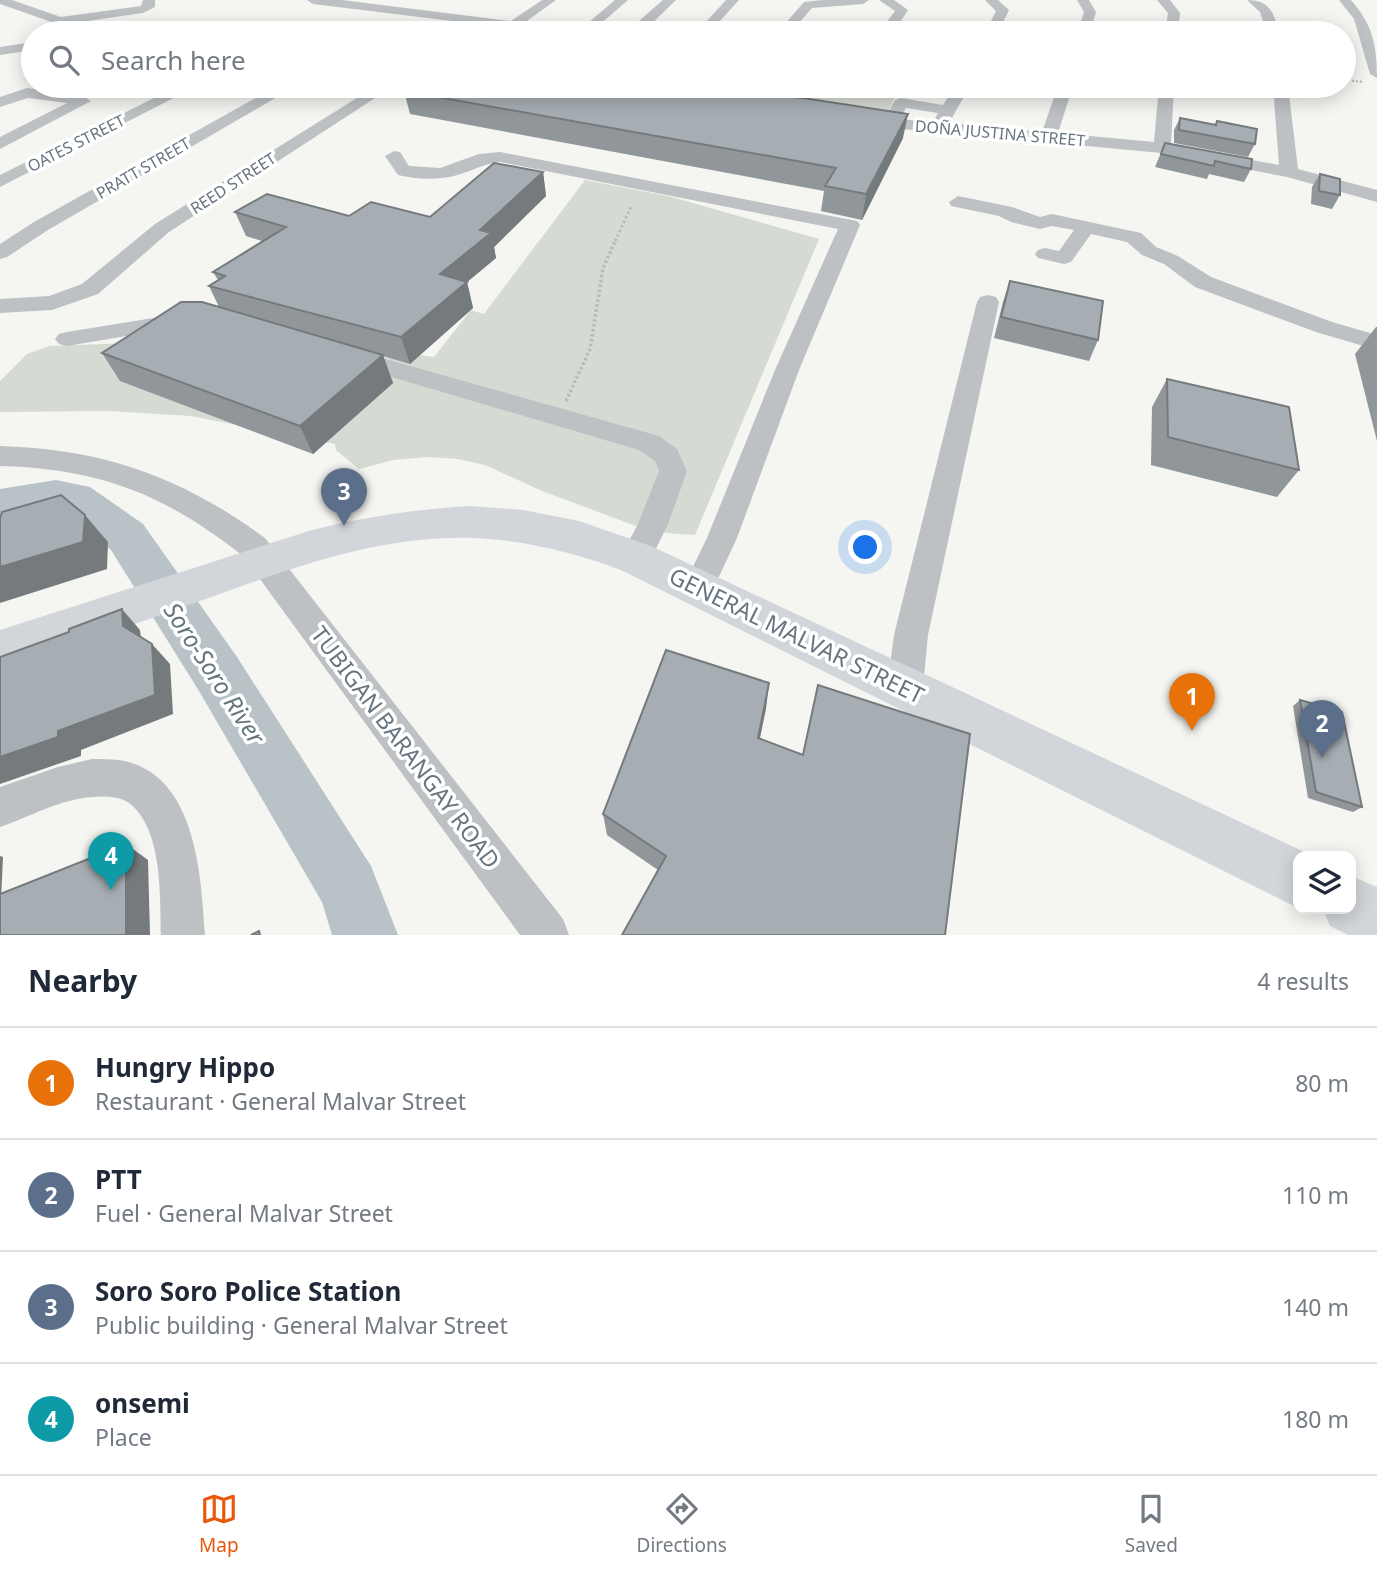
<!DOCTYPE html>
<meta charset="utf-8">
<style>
:root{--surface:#fff;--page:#f2f2f3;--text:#1f2937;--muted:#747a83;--line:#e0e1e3;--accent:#ea580c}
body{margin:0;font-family:"Noto Sans",sans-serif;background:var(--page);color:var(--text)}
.controls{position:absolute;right:21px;bottom:21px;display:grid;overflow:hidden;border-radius:14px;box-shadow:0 4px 18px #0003}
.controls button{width:63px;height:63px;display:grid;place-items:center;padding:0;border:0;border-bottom:2px solid var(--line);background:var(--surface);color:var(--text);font:35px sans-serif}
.you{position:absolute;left:866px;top:548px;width:24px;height:24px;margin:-18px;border:5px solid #fff;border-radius:50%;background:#1a73e8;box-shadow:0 0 0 10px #1a73e833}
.badge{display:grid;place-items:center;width:46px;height:46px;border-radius:50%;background:var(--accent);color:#fff;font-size:23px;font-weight:700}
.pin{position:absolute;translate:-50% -58px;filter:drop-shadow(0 2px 4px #0008)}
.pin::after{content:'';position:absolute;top:37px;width:24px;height:21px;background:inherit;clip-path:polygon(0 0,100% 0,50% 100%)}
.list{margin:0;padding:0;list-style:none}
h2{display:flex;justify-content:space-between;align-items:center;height:91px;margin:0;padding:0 28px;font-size:30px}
h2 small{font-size:23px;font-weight:400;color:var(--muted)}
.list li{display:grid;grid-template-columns:46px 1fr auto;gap:21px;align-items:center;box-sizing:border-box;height:112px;padding:0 28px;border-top:2px solid var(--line)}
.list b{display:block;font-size:26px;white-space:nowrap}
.list p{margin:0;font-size:23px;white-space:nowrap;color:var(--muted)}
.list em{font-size:23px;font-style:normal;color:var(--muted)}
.icon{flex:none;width:38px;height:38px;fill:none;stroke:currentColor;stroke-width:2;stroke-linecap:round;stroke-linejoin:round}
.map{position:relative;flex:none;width:1377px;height:935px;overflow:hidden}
.search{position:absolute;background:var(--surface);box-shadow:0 4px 18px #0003;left:21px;right:21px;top:21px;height:77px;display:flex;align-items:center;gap:18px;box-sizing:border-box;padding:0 24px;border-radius:38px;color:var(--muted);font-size:26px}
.sheet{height:539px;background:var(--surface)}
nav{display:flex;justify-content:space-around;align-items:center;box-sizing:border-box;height:98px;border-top:2px solid var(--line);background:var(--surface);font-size:19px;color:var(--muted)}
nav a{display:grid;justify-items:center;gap:4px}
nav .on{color:var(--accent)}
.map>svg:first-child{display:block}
.green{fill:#d5dad2}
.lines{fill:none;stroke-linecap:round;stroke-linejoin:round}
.river{fill:#b8c2c7;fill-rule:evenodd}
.path-far2{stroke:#b7babc;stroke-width:2;stroke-dasharray:2 2;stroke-linecap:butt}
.path-far1{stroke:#b7babc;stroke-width:2.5;stroke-dasharray:2.5 2.5;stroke-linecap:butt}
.path{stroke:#b7babc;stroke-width:3.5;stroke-dasharray:2.5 2.5;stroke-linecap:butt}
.minor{fill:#bdc1c4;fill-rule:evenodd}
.highway{fill:#d2d6da;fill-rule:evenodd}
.wall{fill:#90969a}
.shaded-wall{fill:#757a7d}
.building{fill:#a7aeb3;stroke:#757a7d;stroke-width:2}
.labels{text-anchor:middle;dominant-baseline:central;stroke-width:7;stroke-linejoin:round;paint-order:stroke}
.far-street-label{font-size:16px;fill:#677581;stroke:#fff}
.near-street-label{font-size:23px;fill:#677581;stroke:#fff}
.near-water-label{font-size:24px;font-style:italic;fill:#63767e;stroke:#fff}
</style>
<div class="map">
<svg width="1377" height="935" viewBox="0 0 1377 935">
<rect width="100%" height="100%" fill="#f5f5f2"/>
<!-- green -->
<path class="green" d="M807 86H893L887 94 895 96 886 117 791 107Z
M585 180 668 196 819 239 695 535 652 532 542 491 485 465 458 459 428 457 393 460 359 469 336 450 335 444 191 416 110 411 0 412V381L27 354 49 346 209 340 315 342 434 357 471 310 484 314Z"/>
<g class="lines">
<!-- river -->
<path class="river" d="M56 480 90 487 143 524 237 657 371 866 398 935H332L322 902 199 691 111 550 63 513 56 512 0 523V489Z"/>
<!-- path-far2 -->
<path class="path-far2" d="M1344 80 1364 82"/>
<!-- path-far1 -->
<path class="path-far1" d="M615 241 631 207"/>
<!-- path -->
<path class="path" d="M566 401 590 349 603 268 616 239"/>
<!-- minor -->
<path class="minor" d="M0 0H12L61 17 141 6 143 0H155V7L143 13 60 25 0 4Z
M307 0H342L511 21 542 0H556L510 33H496L501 27 313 4Z
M615 0H628L590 33H576Z
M663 0H676L642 33H632V27Z
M726 0H739L709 33H696Z
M823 0H869L863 4 812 8 790 33H777L804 2Z
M879 0H894L908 10 895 30 890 31 883 27 895 11Z
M985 0H998L1009 10 998 33H985L996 11Z
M1077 0H1089L1096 12 1090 33H1077L1084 12Z
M1157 0H1170L1180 13 1178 33H1165L1168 13Z
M1247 0C1270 0 1274 13 1279 33H1267L1260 12Z
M1339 0H1351C1373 25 1377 46 1377 78L1370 74 1354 19Z
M218 22 313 29 320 33 218 30 115 33 122 29Z
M33 42V50L0 55V47Z
M178 86H197L0 187V175Z
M277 86H296L48 230 7 257 0 259V244L34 222Z
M376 86 392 87 169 232 98 294 52 310 0 313V299L49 296 82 284 155 224Z
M791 86H806L787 114H775L773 111Z
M955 86H970L949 123 1042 132 1058 86H1073L1058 133 1154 142 1159 86H1174L1171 145 1279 165 1273 86H1288L1298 169 1377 190V202L1287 177 1162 153 869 126 861 121 869 116 885 118 895 100 901 98 943 105ZM906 108 938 113 933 122 900 119Z
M27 88 83 96 91 101 0 149V137L67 103 28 98 0 107V97Z
M394 151 400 152 409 166 440 168 479 154 500 152 857 221 860 225 799 370 737 538 709 598 698 602 687 598 682 589 707 538 775 370 838 229 500 162C479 164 462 177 442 178 428 180 411 178 398 175L385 156Z
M958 196 1012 207 1040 217 1052 214 1141 233 1156 247 1178 256 1211 277 1332 322 1377 335V350L1316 332 1195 287 1164 264 1142 255 1127 242 1091 234 1071 262 1064 264 1038 258 1035 254 1038 250 1045 248 1059 251 1074 230 1052 226 1040 229 1011 222 999 216 951 206 949 202Z
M988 295 996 297 999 302 928 635 923 687 918 698 905 703 892 698 887 687 894 635 977 302 980 297Z
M178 314 186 316 190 321 186 326 67 346 59 344 55 339 59 334 67 332Z
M353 350 659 436 677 449 687 471 668 524 647 567 636 570 625 567 620 558 638 524 659 471 655 461 639 450 344 363 341 358 344 353Z
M0 446C103 449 182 477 265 538L563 919 569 935H520L243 556C164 494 101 469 0 466Z
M92 759C101 759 110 759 119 760 196 772 201 874 205 935H161C160 896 163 829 129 803 119 796 103 796 92 797 61 799 29 817 0 827V787L58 767Z"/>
<!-- highway -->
<path class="highway" d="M470 506 523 510 579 521 651 546 1313 856H1298V908L621 570C572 552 524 540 472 538 378 535 286 570 200 601 133 625 67 648 0 672V630L312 530C365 517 416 509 470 506Z
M1351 876 1377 887V935H1348L1330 926 1323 909H1351Z"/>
</g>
<!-- wall -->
<path class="wall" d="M891 86H925L917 98 890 93Z
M404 91 903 138 862 220 821 211 824 191 410 114Z
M1180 118 1215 125 1217 121 1255 144 1248 157 1174 143V130Z
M1165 143 1251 169 1244 182 1209 174 1207 179 1155 167Z
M543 172 546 196 494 247 496 258 467 282 473 308 410 364 383 356 393 383 313 454 120 381 102 353 219 307 209 286 218 280 213 272 262 241 246 236 235 212 349 216 430 217Z
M1320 174 1340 195 1332 209 1311 204 1312 187Z
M1010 281 1098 340 1089 361 994 338 1003 302Z
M1376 327H1377V441L1355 354Z
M1167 379 1299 470 1277 497 1151 465 1152 407Z
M769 683 759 739 802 755 970 734 658 870 607 835 603 814Z
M1300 700 1362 807 1353 812 1308 798 1293 706Z"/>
<!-- shaded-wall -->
<path class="shaded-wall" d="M919 86H925L917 98Z
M908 114 903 138 862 220 866 194Z
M543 172 546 196 494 247 496 258 467 282 473 308 410 364 401 337 440 274 480 230Z
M383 355 393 383 313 454 300 426Z
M85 515 108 542 107 569 0 603V567Z
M122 609 140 630 142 646 123 626Z
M152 644 170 664 173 714 81 750V756L0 784V757Z
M769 683 766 709 755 762 758 738Z
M126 844 148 860 150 935H126Z
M0 856 3 857 0 920Z"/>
<!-- building -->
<path class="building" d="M415 86H707L748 93 803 98 908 114 866 194 825 186 836 168 404 91Z
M1180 118 1216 125 1217 121 1257 129 1255 144 1179 130Z
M1165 143 1252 159 1251 169 1215 161 1214 166 1161 154Z
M494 163 543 172 480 230 491 233 440 274 467 282 401 337 209 286 225 276 213 272 286 227 235 212 267 194 349 216 371 202 430 217Z
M1320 174 1340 179V195L1319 191Z
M1010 281 1103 301 1098 340 1001 317Z
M181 302H202L383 355 300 426 102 353Z
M1167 379 1289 407 1299 470 1168 437Z
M61 495 85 515 83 542 0 567V518L2 512Z
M122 609 123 626 152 644 155 695 58 731V737L0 757V657L69 632V629Z
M666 650 769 683 758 738 803 755 818 685 970 734 945 935H622L666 856 603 814Z
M1300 700 1342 712 1362 807 1316 792Z
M126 844V935H0V894Z
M259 931 260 935H251Z"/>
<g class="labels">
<!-- far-street labels -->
<g class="far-street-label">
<text transform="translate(1000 133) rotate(5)">DOÑA JUSTINA STREET</text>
<text transform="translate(76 143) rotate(-27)">OATES STREET</text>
<text transform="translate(143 168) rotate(-30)">PRATT STREET</text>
<text transform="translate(233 183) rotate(-33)">REED STREET</text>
</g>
<!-- near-street labels -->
<g class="near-street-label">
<text transform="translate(797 635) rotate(26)">GENERAL MALVAR STREET</text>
<text transform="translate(406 747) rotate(53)">TUBIGAN BARANGAY ROAD</text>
</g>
<!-- near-water labels -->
<g class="near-water-label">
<text transform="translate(215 673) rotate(57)">Soro-Soro River</text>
</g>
</g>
</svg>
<div class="controls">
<button><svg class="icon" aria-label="layers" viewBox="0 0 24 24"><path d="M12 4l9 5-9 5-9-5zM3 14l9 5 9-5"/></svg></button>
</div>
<div class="you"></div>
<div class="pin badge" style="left:1192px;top:731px;background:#e8710a">1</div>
<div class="pin badge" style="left:1322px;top:758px;background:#5c6f8a">2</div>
<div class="pin badge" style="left:344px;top:526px;background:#5c6f8a">3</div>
<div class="pin badge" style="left:111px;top:890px;background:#0f9aa8">4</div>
<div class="search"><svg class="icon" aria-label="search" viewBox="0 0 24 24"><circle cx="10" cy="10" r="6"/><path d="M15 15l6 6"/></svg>Search here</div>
</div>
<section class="sheet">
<h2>Nearby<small>4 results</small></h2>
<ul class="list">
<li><span class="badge" style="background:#e8710a">1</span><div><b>Hungry Hippo</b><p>Restaurant · General Malvar Street</p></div><em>80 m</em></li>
<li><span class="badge" style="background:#5c6f8a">2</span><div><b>PTT</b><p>Fuel · General Malvar Street</p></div><em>110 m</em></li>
<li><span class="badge" style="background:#5c6f8a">3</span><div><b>Soro Soro Police Station</b><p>Public building · General Malvar Street</p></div><em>140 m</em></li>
<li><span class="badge" style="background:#0f9aa8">4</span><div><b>onsemi</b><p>Place</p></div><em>180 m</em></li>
</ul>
</section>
<nav>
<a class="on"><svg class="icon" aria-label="map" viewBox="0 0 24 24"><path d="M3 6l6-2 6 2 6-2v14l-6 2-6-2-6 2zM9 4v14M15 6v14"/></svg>Map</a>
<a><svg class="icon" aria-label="directions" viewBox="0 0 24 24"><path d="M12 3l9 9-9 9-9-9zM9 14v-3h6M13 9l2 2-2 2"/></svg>Directions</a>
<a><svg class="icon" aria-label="saved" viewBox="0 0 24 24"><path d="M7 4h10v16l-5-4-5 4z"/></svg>Saved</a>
</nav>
